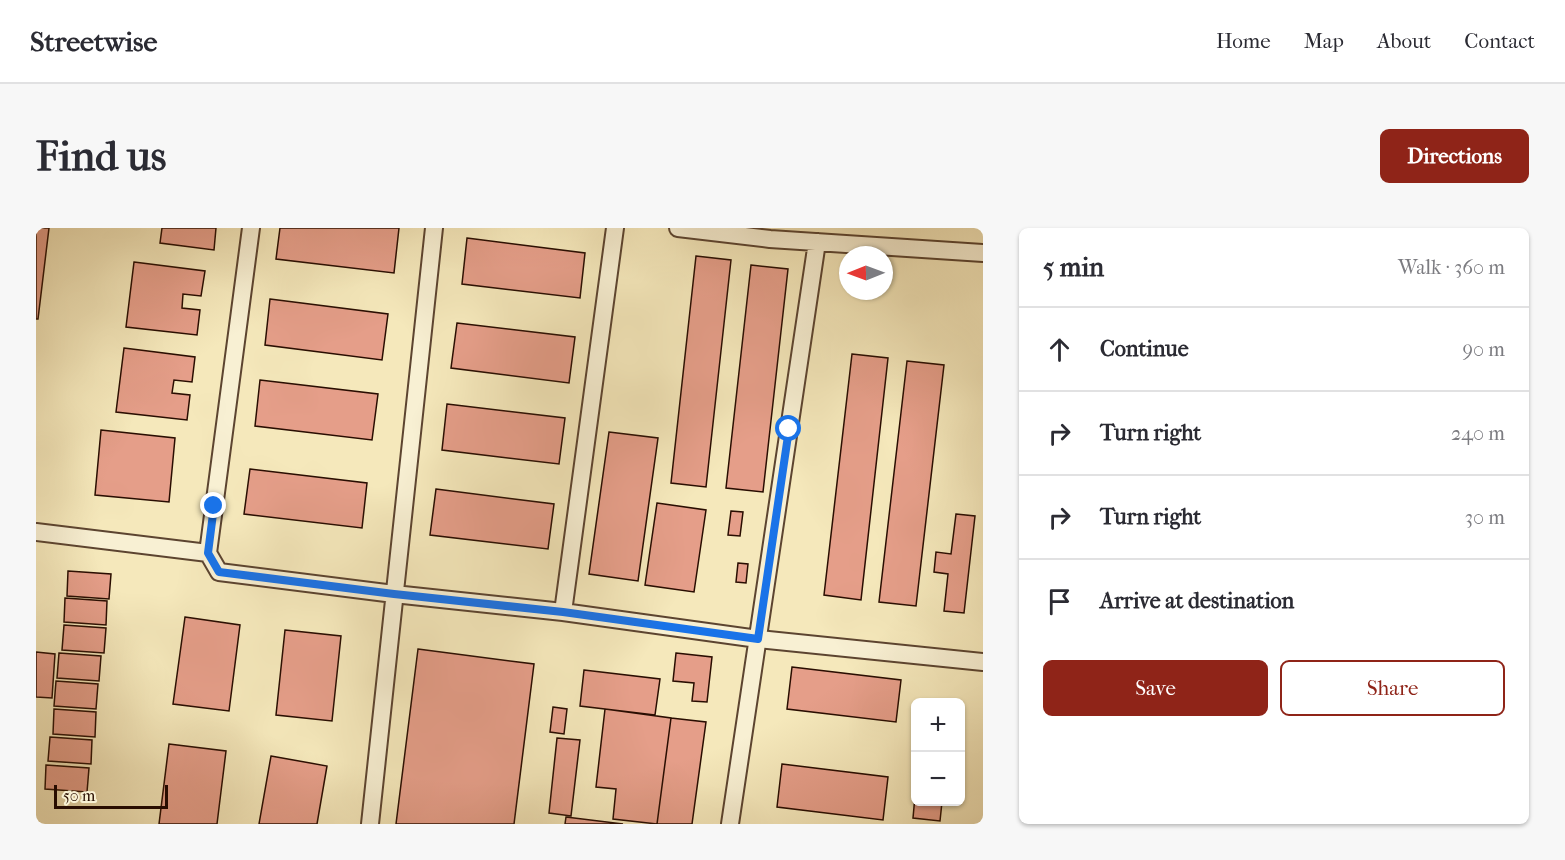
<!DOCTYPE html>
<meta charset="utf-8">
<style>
:root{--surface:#fff;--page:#f7f7f7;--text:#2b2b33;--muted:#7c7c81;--line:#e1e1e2;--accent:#8f2418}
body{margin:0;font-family:"IM FELL French Canon",serif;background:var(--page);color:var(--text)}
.controls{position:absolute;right:18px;bottom:18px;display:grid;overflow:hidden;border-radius:9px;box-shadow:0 2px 4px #0004}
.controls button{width:54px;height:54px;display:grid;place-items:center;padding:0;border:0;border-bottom:2px solid var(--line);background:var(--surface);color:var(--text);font:30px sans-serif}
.compass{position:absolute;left:803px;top:18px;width:54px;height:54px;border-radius:50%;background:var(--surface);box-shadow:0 2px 4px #0004;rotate:269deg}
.scale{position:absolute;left:18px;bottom:15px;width:114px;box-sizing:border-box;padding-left:6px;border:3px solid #290d01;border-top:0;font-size:16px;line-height:21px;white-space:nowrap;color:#290d01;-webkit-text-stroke:4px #f8f0d3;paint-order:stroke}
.stop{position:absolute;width:18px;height:18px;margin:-14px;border:4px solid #1a73e8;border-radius:50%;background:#fff}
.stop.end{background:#1a73e8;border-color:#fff;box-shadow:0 2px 6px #0008}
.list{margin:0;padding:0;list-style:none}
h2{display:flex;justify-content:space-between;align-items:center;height:78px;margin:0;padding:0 24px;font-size:26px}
h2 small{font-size:20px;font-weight:400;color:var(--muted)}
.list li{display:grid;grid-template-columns:39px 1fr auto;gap:18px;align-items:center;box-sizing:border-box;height:84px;padding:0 24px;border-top:2px solid var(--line)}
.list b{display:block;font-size:22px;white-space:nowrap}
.list em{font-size:20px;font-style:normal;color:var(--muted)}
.actions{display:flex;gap:12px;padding:18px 24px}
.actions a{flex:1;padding:14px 0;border:2px solid var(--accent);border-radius:9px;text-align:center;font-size:21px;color:var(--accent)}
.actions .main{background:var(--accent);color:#fff}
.icon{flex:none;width:33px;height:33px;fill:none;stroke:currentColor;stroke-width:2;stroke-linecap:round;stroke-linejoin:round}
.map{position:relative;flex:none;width:947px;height:596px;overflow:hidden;border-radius:9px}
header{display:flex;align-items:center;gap:36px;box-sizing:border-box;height:84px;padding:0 30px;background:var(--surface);border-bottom:2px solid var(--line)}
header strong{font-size:28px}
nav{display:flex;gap:33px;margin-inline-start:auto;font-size:21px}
.intro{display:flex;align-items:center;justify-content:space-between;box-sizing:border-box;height:144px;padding:0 36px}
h1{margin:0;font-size:42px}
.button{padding:15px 27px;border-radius:9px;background:var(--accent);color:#fff;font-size:21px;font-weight:700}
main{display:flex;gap:36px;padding:0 36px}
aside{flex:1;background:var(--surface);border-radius:9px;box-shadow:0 2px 4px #0004}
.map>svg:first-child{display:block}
.building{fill:#e59e89;stroke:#290d01;stroke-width:1.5}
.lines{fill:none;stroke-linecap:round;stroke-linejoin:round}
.minor-casing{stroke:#5c4430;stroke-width:20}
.minor{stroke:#f8f0d3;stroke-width:16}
.route{stroke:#1a73e8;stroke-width:8}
</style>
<header>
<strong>Streetwise</strong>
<nav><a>Home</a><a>Map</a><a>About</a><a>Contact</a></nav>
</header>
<div class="intro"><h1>Find us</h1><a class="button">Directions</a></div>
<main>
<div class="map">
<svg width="947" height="596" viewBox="0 0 947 596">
<rect width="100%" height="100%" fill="#f5e8bb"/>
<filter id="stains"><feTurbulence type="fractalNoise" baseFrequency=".00333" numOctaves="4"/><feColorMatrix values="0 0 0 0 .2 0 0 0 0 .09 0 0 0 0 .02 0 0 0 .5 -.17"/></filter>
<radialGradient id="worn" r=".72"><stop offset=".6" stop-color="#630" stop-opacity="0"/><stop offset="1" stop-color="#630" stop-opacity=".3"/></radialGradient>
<!-- building -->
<path class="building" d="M0 0H13L2 91H0Z
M126 0H180L178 22 124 15Z
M244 0H363L358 45 240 31Z
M431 10 549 25 544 70 426 56Z
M660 28 695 32 670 259 635 255Z
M98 34 169 43 165 68 147 66 146 80 164 82 161 107 90 99Z
M715 37 752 41 727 264 690 260Z
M234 71 352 86 346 132 229 117Z
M421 95 539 109 533 155 415 140Z
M88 120 159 129 156 154 138 152 136 165 154 167 151 192 80 184Z
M816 126 852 130 825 372 788 367Z
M871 133 908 137 880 378 843 374Z
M224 152 342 166 336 212 219 198Z
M411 176 529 190 523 236 406 222Z
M65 202 139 210 133 274 59 267Z
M573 204 622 210 602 353 553 346Z
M214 241 331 255 326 300 208 286Z
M400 261 518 276 512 321 394 307Z
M621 275 670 282 658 364 609 357Z
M695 283 707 284 704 308 692 307Z
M920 286 939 288 928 385 908 383 912 346 898 344 900 324 915 326Z
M702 335 712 336 710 355 700 354Z
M32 343 75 346 73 371 31 368Z
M29 370 71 373 70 397 28 394Z
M149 389 204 397 193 483 137 476Z
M28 397 70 400 68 425 26 422Z
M249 402 305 408 296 493 240 487Z
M382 421 498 436 478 596H360Z
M0 424 19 426 16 470 0 469Z
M23 425 65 428 63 453 21 450Z
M640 425 676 429 671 474 656 473 658 455 637 453Z
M756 439 865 452 860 494 751 481Z
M548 442 624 451 619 487 544 478Z
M20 453 62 456 60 481 18 478Z
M517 479 531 481 528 506 514 504Z
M18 481 60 484 59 509 17 506Z
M569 481 635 490 621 596 577 591 580 561 560 559Z
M635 490 670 494 656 596H621Z
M14 509 56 512 55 536 12 533Z
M521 510 544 512 535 588 513 585Z
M133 516 190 523 181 596H123Z
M235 528 291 538 281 596H223Z
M746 536 852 549 847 592 741 579Z
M10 537 53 540 51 564 9 561Z
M879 568V574H906L904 593 877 590Z
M530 589 587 596H529Z"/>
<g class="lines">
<!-- minor casing -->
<g class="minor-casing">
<path id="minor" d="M215 0 172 325 183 344 358 366 527 384 722 411 947 434
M642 0 734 11 947 25
M0 304 172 325
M527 384 579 0
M334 596 398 0
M694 596 781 14"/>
</g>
<!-- minor -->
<use href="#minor" class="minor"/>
</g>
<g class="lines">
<!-- route -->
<path class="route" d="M178 278 172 325 183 344 358 366 527 384 722 411 753 201"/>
</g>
<rect width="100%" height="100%" filter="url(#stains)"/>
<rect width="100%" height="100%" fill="url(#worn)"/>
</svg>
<div class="controls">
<button>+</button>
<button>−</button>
</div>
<svg class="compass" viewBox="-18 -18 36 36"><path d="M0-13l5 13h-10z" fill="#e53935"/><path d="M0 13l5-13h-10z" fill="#7c7c81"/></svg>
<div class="scale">50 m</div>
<div class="stop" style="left:753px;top:201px"></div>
<div class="stop end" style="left:178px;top:278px"></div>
</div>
<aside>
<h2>5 min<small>Walk · 360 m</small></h2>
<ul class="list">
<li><svg class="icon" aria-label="ahead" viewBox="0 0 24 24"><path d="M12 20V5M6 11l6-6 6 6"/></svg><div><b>Continue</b></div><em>90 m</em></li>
<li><svg class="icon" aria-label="right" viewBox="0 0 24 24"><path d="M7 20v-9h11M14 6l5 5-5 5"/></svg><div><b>Turn right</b></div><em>240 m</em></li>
<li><svg class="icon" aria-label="right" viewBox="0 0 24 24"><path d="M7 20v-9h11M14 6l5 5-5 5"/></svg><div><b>Turn right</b></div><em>30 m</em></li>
<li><svg class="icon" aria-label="arrive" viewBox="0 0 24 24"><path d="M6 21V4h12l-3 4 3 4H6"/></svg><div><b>Arrive at destination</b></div></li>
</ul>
<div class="actions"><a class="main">Save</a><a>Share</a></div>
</aside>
</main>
